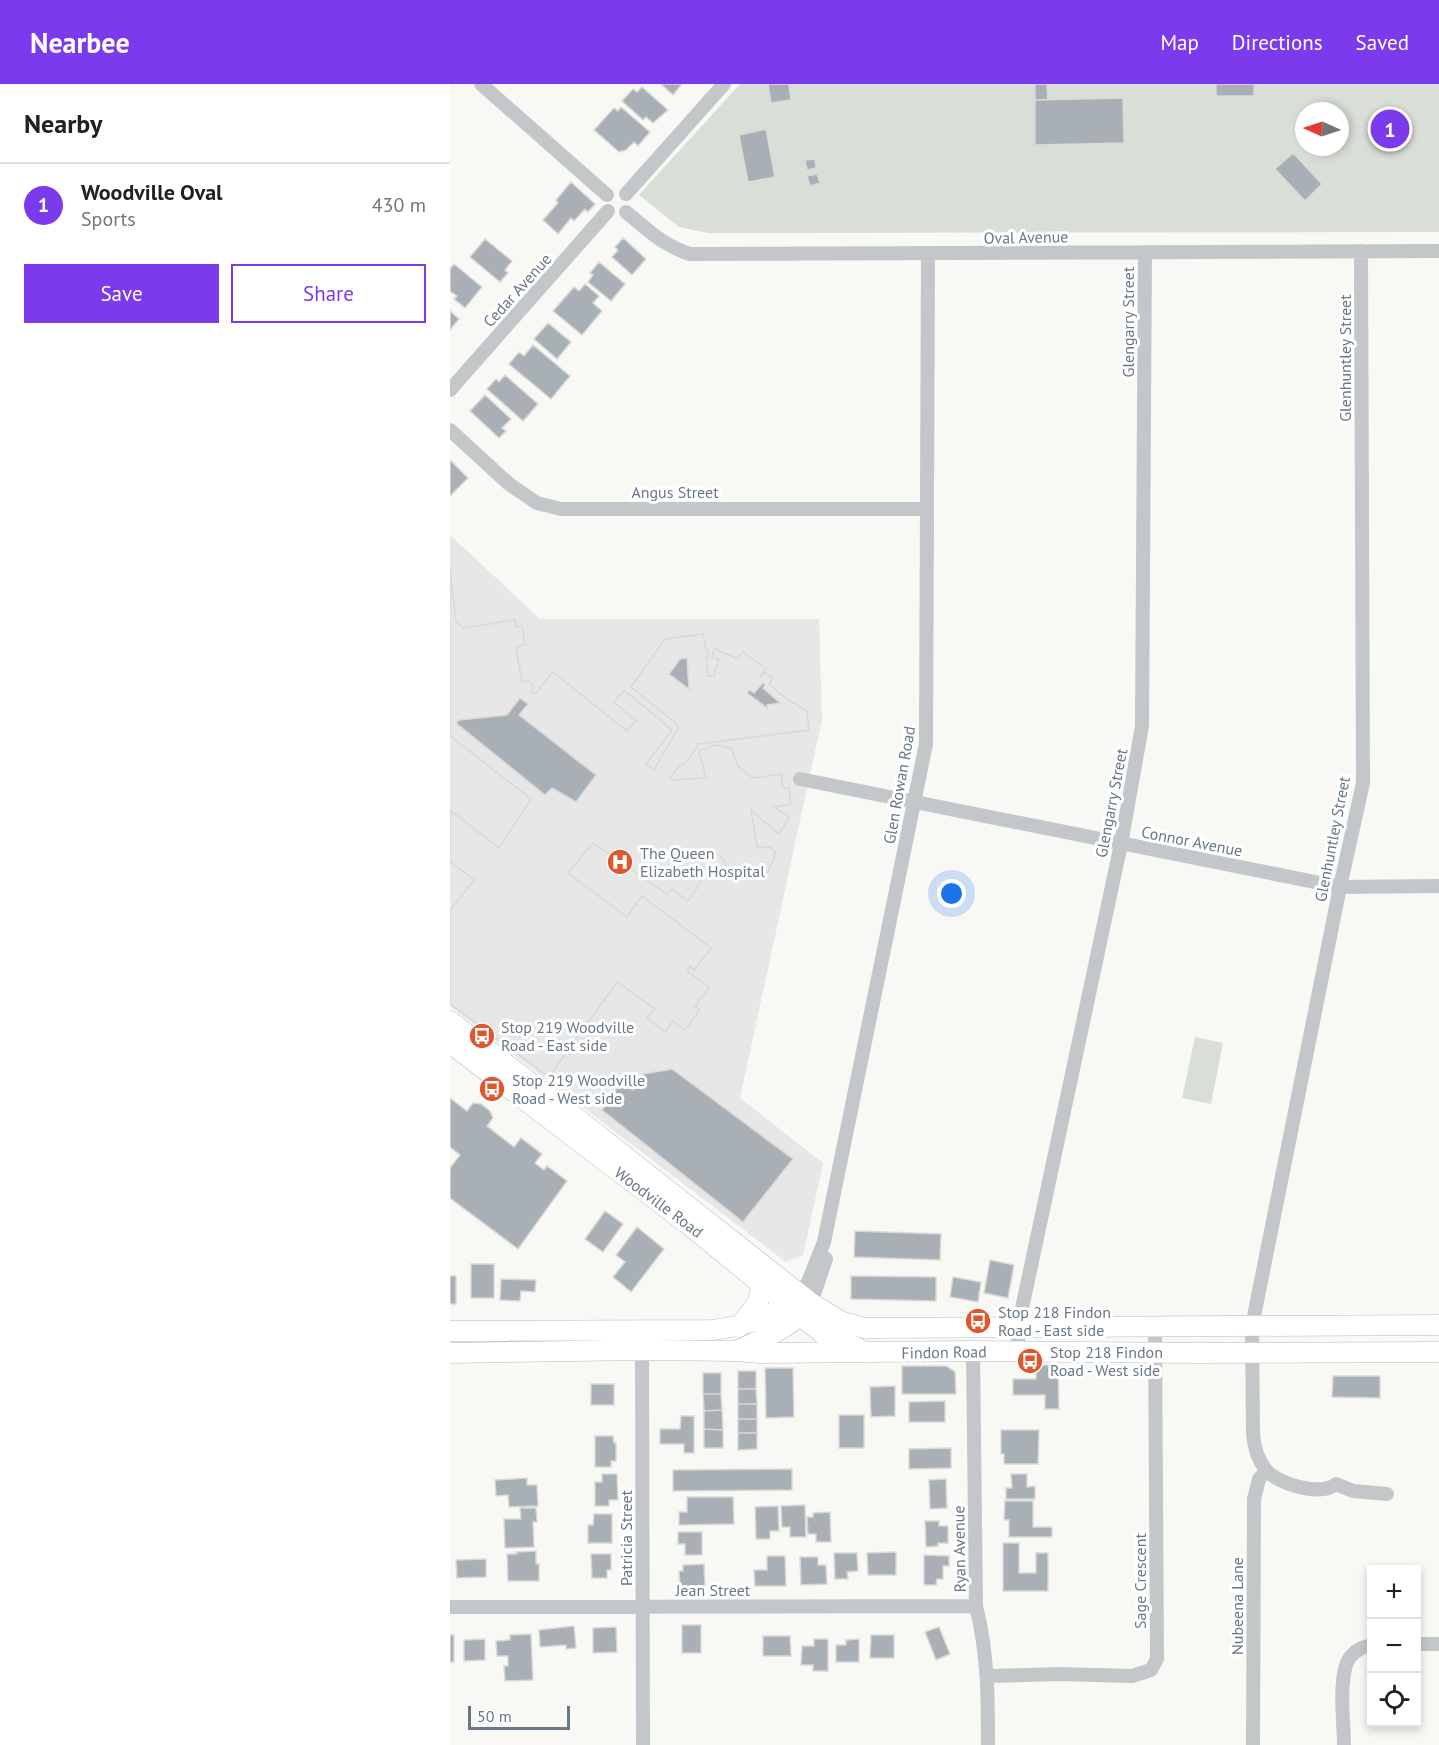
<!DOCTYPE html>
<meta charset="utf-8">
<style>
:root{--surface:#fff;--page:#f6f6f6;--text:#202124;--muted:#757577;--line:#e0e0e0;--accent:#7c3aed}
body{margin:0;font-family:"PT Sans",sans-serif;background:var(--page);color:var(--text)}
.controls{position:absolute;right:18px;bottom:18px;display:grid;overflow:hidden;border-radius:0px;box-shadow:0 3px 9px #0003}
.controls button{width:54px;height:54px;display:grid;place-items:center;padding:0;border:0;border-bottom:2px solid var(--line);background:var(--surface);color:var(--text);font:30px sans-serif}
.compass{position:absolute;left:845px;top:18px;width:54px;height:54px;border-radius:50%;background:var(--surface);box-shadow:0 3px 9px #0003;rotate:273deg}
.scale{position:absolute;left:18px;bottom:15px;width:102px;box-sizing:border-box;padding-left:6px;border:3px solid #687885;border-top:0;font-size:16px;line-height:21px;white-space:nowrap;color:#687885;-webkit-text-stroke:4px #fff;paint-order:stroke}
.you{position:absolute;left:502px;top:810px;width:21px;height:21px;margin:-15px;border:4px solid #fff;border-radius:50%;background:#1a73e8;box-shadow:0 0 0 9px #1a73e833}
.badge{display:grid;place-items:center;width:39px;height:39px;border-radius:50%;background:var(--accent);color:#fff;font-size:20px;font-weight:700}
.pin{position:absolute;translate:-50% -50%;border:3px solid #fff;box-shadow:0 2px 6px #0006}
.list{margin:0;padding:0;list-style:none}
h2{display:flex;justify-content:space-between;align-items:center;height:78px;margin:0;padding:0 24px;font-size:26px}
h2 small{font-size:20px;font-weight:400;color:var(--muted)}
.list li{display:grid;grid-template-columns:39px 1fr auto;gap:18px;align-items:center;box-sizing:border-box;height:84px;padding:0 24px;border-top:2px solid var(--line)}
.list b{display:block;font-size:22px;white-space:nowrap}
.list p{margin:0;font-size:20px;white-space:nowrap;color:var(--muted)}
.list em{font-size:20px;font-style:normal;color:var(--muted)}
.actions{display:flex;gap:12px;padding:18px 24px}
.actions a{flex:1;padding:14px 0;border:2px solid var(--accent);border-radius:0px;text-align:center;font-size:21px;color:var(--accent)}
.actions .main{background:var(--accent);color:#fff}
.icon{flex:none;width:33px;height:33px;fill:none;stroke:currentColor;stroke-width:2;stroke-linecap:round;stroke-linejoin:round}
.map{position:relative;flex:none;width:989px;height:1661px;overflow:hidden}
header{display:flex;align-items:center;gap:36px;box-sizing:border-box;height:84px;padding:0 30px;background:var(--accent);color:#fff}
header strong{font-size:28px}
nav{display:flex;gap:33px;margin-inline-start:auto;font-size:21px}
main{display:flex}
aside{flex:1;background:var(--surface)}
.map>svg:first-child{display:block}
.built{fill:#e6e7e6}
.green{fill:#d9dfd6;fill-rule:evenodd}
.building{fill:#a8b0b6;stroke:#d9d9d7;stroke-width:1.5;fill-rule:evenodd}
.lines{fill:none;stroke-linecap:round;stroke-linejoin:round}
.secondary-casing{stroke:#b6bbbf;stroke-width:21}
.minor{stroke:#c3c7ca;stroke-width:14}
.secondary{stroke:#fff;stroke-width:20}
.labels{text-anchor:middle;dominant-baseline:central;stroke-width:6;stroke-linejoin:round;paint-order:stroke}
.street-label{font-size:16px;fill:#687885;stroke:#fff}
.poi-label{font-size:16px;fill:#687885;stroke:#fff;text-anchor:start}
</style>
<header>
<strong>Nearbee</strong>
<nav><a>Map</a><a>Directions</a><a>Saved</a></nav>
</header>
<main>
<aside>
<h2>Nearby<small></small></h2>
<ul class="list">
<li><span class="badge">1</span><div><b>Woodville Oval</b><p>Sports</p></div><em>430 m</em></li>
</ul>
<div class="actions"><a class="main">Save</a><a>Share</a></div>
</aside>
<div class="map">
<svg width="989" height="1661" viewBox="0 0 989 1661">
<rect width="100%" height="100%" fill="#f8f8f5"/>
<!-- built -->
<path class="built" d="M0 451 90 535H369L372 635 290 1014 373 1079 353 1171 336 1178 0 922Z"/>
<!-- green -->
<path class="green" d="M290 0H989V148L258 149 229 143 189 111ZM854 27H890V63H854Z
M745 953 773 959 761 1020 732 1014Z"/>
<!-- building -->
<path class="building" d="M211 0H232L223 11Z
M318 0H339L341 16 321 19Z
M585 0H597L598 16H585Z
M766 0H804V12H766Z
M192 3 218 26 203 39 196 33 193 36 172 17 183 5 187 8Z
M673 14 674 59 585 61V16Z
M171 23 200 48 188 62 184 58 176 66 169 68 144 46 164 24 168 27Z
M316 45 325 93 298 98 289 51Z
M843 69 872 100 855 117 825 85Z
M365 75 366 84 357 86 355 76Z
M367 90 370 99 360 102 357 92Z
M121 98 145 120 138 128 135 125 124 137 121 134 108 150 93 136 108 119 106 116Z
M173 154 196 175 182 191 162 173 168 166 165 163Z
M35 155 62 177 55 186 58 189 50 198 20 173Z
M149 178 175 200 161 217 138 198 143 191 140 189Z
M4 180 32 203 15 224 4 215 7 212 0 207V185Z
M135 200 149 212 143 219 152 227 132 251 103 227 124 203 129 207Z
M0 227 9 235 0 246Z
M98 239 121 258 107 275 84 255Z
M83 261 120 292 101 315 59 280 69 268 74 272Z
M55 291 88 320 73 337 37 305 46 295 49 298Z
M35 311 61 335 52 344 56 347 49 354 20 327Z
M0 376 18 394 0 412Z
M0 485 6 537 14 544 65 536 66 543 72 542 75 561 66 563 72 598 78 597 84 602 82 608 85 610 103 588 177 647 186 637 164 618 174 606 222 646 196 680 204 686 228 644 227 640 181 603 215 555 253 550 256 566H258V573H256L258 592H264L269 575 262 574 264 564 287 575 293 568 316 585 310 592 312 593 315 588 323 594 319 600 338 616 357 627 359 646 247 660 248 662 234 681 231 680 220 694 222 696 256 694 249 667 265 661 281 664 288 682 303 694 331 690 333 704H339L341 720 325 723 339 734 329 750 301 726 307 763H320L326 769 316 792 278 795 274 776 267 770 259 772 253 768 238 789 251 798 238 817 222 805 217 810 143 759 118 789 177 833 192 812 261 864 244 886 240 882 237 887 259 903 245 922 250 926 235 946 223 937 215 948 197 934 205 925 167 898 99 993 0 920V826L24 796 0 777V726L49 764 81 715 0 652ZM237 574 239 605 219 590 230 575ZM313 599 315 601 313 604 330 619 317 621V624L297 609 300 606 304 609ZM70 614 78 620 69 631 146 691 126 718 102 704 95 711 6 639 9 636 57 631Z
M0 485 6 537 14 544 65 536 66 543 72 542 75 561 66 563 72 598 78 597 84 602 82 608 85 610 103 588 177 647 186 637 164 618 174 606 222 646 196 680 204 686 228 644 227 640 181 603 215 555 253 550 256 566H258V573H256L258 592H264L269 575 262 574 264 564 287 575 293 568 316 585 310 592 312 593 315 588 323 594 319 600 338 616 357 627 359 646 247 660 248 662 234 681 231 680 220 694 222 696 256 694 249 667 265 661 281 664 288 682 303 694 331 690 333 704H339L341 720 325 723 339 734 329 750 301 726 307 763H320L326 769 316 792 278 795 274 776 267 770 259 772 253 768 238 789 251 798 238 817 222 805 217 810 143 759 118 789 177 833 192 812 261 864 244 886 240 882 237 887 259 903 245 922 250 926 235 946 223 937 215 948 197 934 205 925 167 898 99 993 0 920V826L24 796 0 777V726L49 764 81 715 0 652Z
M222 985 343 1075 293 1138 152 1026 171 998 183 1006 193 990Z
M0 1014 17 1027 23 1019 31 1020 40 1027 43 1034 37 1042 64 1063 71 1054 92 1070 85 1079 94 1086 97 1082 117 1097 68 1165 0 1114V1084L10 1071 0 1063Z
M155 1127 173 1140 153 1168 135 1155Z
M187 1143 214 1165 181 1208 163 1193 175 1178 166 1171Z
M405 1147 491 1150 490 1176 404 1173Z
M540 1176 564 1181 558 1214 534 1209Z
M21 1180H44V1214H21Z
M0 1192H6V1220H0Z
M401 1192 486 1193V1217L401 1215Z
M503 1193 531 1198 528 1218 500 1213Z
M51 1195 86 1196 85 1208 71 1207 70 1217 50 1216Z
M586 1281H608L609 1325H595V1311H563V1295H586Z
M452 1282H496L505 1288 506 1310H452Z
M315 1284H343L344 1333 316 1334Z
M288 1287H306V1305H288Z
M253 1289H271V1310H253Z
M883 1292H930V1314L882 1313Z
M141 1300H164V1321H141Z
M445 1302V1332L421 1333 420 1303Z
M288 1305H306L307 1320H288Z
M253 1310H271L272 1326 254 1327Z
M495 1317V1338H459V1318Z
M288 1320H307V1335H288Z
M272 1326 273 1346 254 1345V1327Z
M389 1331H414V1364H389Z
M231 1332H244V1369H234V1360H210V1345H230Z
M288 1335H307V1349H288Z
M254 1345 273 1346V1364H254Z
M551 1346H589L588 1380H554V1370H551Z
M288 1349H307V1365L288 1366Z
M145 1352H163L164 1359H166V1377H161V1383H145Z
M501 1364V1384L459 1385V1365Z
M342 1385V1406L223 1407V1386Z
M152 1390H167L168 1416H159V1422H145V1398H152Z
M561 1390H577V1403L585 1402V1415H556V1404H562Z
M77 1394V1401H87L88 1422 59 1423 58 1411 46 1412 45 1396Z
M496 1395 497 1424 480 1425 479 1396Z
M237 1413H283L284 1440 229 1441V1428H237Z
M555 1417H583V1443H602V1453H559V1436H554Z
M355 1421 356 1453H340V1443H332L331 1422Z
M328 1422 329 1447H320V1455H306L305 1423Z
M70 1424H86L87 1438H83L84 1463 55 1464 54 1435H71Z
M380 1428 381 1458H366V1450H358L357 1433H363V1429Z
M144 1430H162V1459H138V1441H143Z
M475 1437H489V1442H498V1459H488V1462L476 1463Z
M228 1448H252V1471H235V1460H228Z
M553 1459H569V1489H586V1469H598V1507H553Z
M86 1467V1480H89V1497H58L57 1470H67L66 1468Z
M446 1468V1491H418L417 1469Z
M384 1469H407L408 1487 397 1488 398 1495H385Z
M141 1470H161V1486H157V1494H142Z
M474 1471 499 1472V1482H493V1495H487L486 1501H474Z
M317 1472H335L336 1502H305L304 1486H317Z
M350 1473H368V1481H376L377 1500 351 1501Z
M36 1475V1493L7 1494 6 1476Z
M254 1480 255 1504 230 1505 229 1487H233V1481Z
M232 1541H251V1569H232Z
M124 1542 126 1564 116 1565V1561L90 1563 89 1546Z
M166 1543 167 1568 143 1569V1544Z
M489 1543 500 1570 486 1576 475 1548Z
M81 1550 83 1596 55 1597 54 1582H58V1572H47L46 1557 60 1556V1551Z
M0 1551H4V1578H0Z
M421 1551H444V1574H420Z
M313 1552H340L341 1572H313Z
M35 1555V1576L14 1577V1556Z
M364 1555H378V1587H363V1581H351L352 1562H364Z
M409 1555V1578H386V1561H396V1556Z"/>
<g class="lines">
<!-- secondary casing -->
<g class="secondary-casing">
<path id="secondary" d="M0 937 125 1033 361 1219 392 1238 414 1244 989 1241
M0 959 239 1141 373 1250 408 1264
M289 1243 308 1218 312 1199
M0 1247 262 1246C296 1242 319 1235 346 1213
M287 1267C312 1254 339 1246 358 1223
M0 1269 192 1266 287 1267 310 1269 523 1267 747 1269 989 1268"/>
</g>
<!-- minor -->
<path class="minor" d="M31 0 157 111
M176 110 274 0
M176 128C198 146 212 161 240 170L989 167
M911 167 913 699 890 803 802 1242 803 1350C804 1362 808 1376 816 1386 828 1400 871 1413 886 1400L903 1407 937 1410
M0 306 158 127
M0 346 59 400 87 419 111 425H477
M350 695 890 803 989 802
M350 1209 358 1198 374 1158 476 660 478 170
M361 1219 376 1175
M192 1258 193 1661
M523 1267 526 1522C538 1570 538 1612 538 1661
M568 1267V1243L671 760 692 642 695 168
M0 1523 526 1522
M966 1560H989
M538 1592 609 1590 682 1592 701 1586 707 1575 705 1243
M803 1661 804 1415 809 1395 816 1387
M894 1661C894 1640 887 1588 901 1572 907 1565 913 1563 922 1561"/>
<!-- secondary -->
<use href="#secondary" class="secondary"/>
</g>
<!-- icons -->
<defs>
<g id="hospital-disc" transform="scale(1.35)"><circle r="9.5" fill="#de572f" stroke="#fff"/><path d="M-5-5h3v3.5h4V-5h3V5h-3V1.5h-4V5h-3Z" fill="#fff"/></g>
<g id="bus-disc" transform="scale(1.35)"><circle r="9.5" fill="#de572f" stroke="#fff"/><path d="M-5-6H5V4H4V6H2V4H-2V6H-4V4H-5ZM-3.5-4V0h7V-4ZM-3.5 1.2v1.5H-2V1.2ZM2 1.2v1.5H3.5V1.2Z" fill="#fff"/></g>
</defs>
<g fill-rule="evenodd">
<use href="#hospital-disc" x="170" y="778"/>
<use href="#bus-disc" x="32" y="952"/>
<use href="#bus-disc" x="42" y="1005"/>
<use href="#bus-disc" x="528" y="1237"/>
<use href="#bus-disc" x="580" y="1277"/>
</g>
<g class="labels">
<!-- street labels -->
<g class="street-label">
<text transform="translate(576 153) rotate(-1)">Oval Avenue</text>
<text transform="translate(67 206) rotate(-48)">Cedar Avenue</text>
<text transform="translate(678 238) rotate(-90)">Glengarry Street</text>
<text transform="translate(895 274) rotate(-90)">Glenhuntley Street</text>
<text x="225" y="408">Angus Street</text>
<text transform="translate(449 701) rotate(-80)">Glen Rowan Road</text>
<text transform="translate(661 719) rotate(-79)">Glengarry Street</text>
<text transform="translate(882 755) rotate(-79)">Glenhuntley Street</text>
<text transform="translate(742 757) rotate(11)">Connor Avenue</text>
<text transform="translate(209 1118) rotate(37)">Woodville Road</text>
<text transform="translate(494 1268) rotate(-1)">Findon Road</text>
<text transform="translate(176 1454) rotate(-90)">Patricia Street</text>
<text transform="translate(509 1465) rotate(-91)">Ryan Avenue</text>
<text transform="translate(690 1497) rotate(-90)">Sage Crescent</text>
<text x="263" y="1506">Jean Street</text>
<text transform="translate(787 1522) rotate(-90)">Nubeena Lane</text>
</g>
<!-- poi labels -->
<g class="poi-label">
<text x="190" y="769">The Queen<tspan x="190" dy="18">Elizabeth Hospital</tspan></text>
<text x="51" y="943">Stop 219 Woodville<tspan x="51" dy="18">Road - East side</tspan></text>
<text x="62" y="996">Stop 219 Woodville<tspan x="62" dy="18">Road - West side</tspan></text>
<text x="548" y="1228">Stop 218 Findon<tspan x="548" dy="18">Road - East side</tspan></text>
<text x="600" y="1268">Stop 218 Findon<tspan x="600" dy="18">Road - West side</tspan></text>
</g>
</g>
</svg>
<div class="controls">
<button>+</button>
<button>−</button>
<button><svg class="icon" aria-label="locate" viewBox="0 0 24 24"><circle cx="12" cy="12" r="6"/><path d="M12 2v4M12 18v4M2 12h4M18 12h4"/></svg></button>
</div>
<svg class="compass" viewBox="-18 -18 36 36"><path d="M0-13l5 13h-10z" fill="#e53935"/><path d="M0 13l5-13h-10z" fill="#757577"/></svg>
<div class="scale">50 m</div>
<div class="you"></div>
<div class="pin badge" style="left:940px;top:45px">1</div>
</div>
</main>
